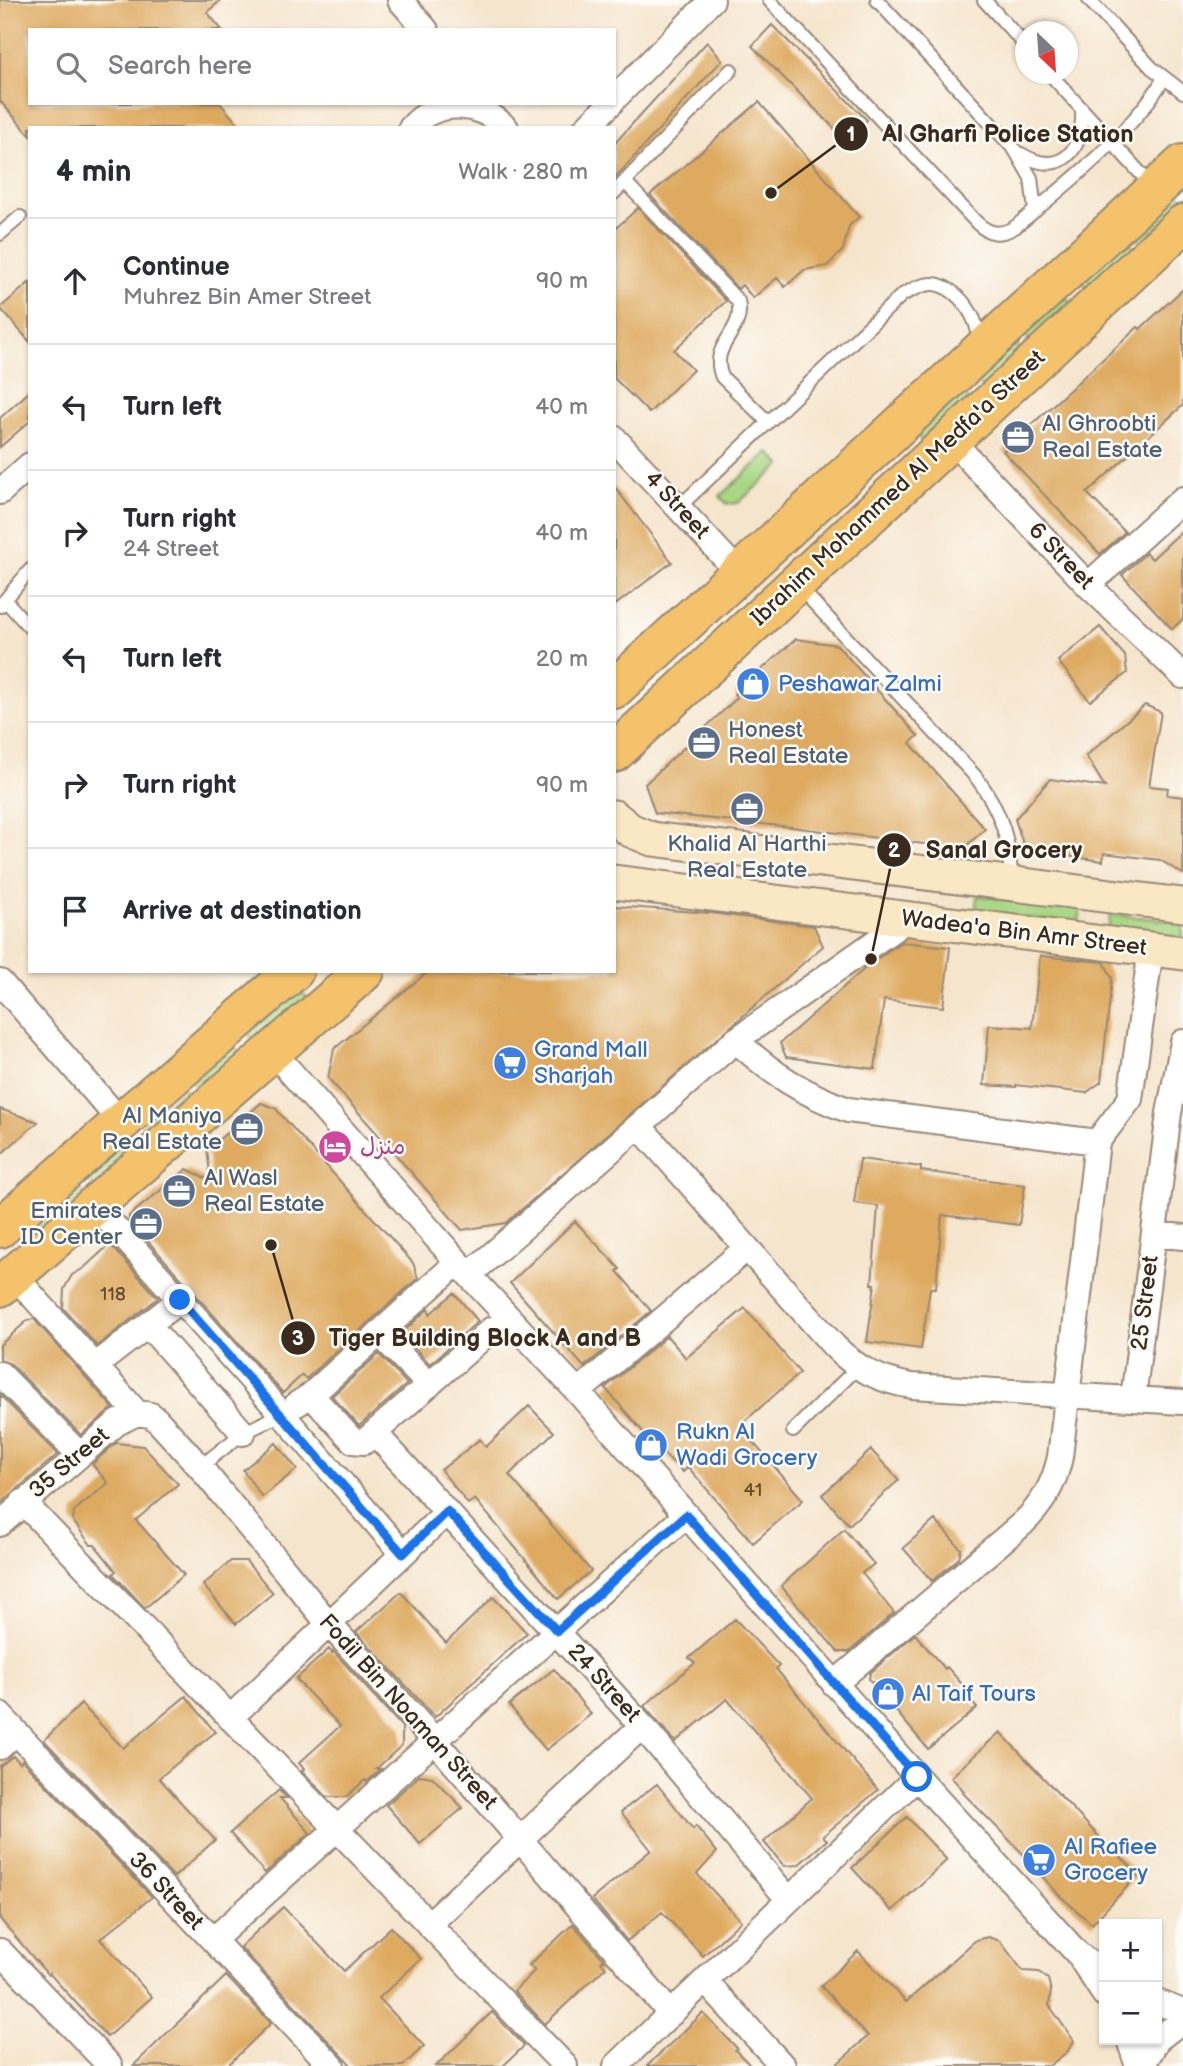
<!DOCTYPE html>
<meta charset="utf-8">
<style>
:root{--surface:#fff;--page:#f2f2f3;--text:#2b2b33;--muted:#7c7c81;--line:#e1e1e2}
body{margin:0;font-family:"Balsamiq Sans","Playpen Sans Arabic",sans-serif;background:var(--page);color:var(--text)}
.controls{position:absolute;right:21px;bottom:21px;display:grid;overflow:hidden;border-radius:0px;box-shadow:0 2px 5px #0004}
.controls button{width:63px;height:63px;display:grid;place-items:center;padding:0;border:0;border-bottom:2px solid var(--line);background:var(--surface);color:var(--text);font:35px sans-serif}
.compass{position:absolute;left:1015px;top:21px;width:63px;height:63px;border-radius:50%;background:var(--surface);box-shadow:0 2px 5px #0004;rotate:155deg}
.stop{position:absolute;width:21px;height:21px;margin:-16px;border:5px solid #1a73e8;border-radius:50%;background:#fff}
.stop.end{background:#1a73e8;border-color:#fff;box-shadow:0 2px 7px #0008}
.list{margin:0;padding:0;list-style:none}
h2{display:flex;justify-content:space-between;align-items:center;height:91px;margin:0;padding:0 28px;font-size:30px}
h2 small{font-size:23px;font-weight:400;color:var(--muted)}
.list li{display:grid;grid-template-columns:46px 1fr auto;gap:21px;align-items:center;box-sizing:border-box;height:126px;padding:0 28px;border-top:2px solid var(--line)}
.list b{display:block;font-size:26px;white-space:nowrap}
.list p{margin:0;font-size:23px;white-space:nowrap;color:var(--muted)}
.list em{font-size:23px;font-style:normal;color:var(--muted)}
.icon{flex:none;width:38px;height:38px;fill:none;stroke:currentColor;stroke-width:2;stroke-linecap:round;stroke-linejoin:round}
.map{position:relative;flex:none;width:1183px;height:2066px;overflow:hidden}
.search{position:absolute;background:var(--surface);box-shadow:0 2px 5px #0004;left:28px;top:28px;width:588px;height:77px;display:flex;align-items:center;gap:18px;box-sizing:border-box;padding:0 24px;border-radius:0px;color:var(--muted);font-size:26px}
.panel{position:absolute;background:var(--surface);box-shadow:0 2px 5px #0004;left:28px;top:126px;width:588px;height:847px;border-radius:0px}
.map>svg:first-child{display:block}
.green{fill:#a9d785;stroke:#728052;stroke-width:2}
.building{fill:#deaa61}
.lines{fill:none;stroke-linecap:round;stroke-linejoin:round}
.lane-casing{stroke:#988876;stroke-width:16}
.street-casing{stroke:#988876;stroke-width:28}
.secondary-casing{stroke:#988876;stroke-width:37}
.primary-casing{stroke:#988876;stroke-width:42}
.lane{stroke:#fff;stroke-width:12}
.street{stroke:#fff;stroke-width:24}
.secondary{stroke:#fae7c3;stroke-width:33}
.primary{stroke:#f3c26a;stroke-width:38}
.route{stroke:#1a73e8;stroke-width:9}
.labels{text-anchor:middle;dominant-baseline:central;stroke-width:5;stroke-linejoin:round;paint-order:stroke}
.number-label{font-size:19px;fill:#644a2f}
.service-label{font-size:23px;fill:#4e5e75;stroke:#fdfcf7;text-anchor:start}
.street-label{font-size:23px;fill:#3b2a1e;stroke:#fdfcf7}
.shop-label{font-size:23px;fill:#366cbe;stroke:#fdfcf7;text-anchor:start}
.hotel-label{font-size:23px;fill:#b23c85;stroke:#fdfcf7;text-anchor:start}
.leader{fill:none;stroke:#3b2a1e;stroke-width:2.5}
.callout-dot{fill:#3b2a1e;stroke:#fdfcf7;stroke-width:2.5}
.mark-label{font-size:21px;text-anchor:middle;font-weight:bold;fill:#fff}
.callout-label{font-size:24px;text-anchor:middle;font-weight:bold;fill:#3b2a1e;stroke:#fdfcf7;stroke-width:5;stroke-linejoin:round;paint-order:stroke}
</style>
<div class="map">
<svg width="1183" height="2066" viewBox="0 0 1183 2066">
<rect width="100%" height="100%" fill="#fdfcf7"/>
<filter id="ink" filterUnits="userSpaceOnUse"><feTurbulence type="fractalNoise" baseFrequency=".0143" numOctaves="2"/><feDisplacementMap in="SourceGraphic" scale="14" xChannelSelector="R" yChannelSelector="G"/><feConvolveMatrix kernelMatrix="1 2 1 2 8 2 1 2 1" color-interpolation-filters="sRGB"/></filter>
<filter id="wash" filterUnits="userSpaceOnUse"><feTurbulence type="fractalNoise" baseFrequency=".00686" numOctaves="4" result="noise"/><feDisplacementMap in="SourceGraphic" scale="28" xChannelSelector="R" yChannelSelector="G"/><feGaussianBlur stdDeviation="1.57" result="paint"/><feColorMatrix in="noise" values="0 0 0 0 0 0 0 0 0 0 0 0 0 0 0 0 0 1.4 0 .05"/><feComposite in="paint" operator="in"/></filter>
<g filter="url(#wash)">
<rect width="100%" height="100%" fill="#f5e5cd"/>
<!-- green -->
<path class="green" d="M1177 191 1183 198V203L1140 243 1131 233Z
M1126 238 1135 248 1089 290 1080 281Z
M1064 295 1074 305 1032 344 1023 333Z
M1014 342 1023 352 983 389 974 379Z
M961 391 970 401 924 444 915 434Z
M769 452 781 465 738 503 727 504 720 496Z
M977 896 1081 907 1079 924 975 912Z
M1110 914 1183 922V938L1108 929Z
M300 989 308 999 257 1044 248 1034Z
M234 1046 243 1056 200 1093 192 1082Z
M185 1089 194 1099 151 1136 142 1126Z
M127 1139 136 1149 93 1186 84 1176Z
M76 1184 85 1195 37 1236 28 1225Z"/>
<g id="blocks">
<!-- building -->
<path class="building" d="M0 0H221L207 12 222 30H30V103H220L241 128H30V135L0 101Z
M772 25 867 120 846 140 752 46Z
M707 42 722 60 614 179V144Z
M759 102 859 217 849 226 843 250 827 266 804 270 785 287 777 278 753 298 742 285 738 289 650 195Z
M638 208 726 301 674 350 693 370 649 413 614 378V230Z
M30 282V342L0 308Z
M1183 289V405L1087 493 1125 532 1100 554 1003 451 1138 327 1140 329Z
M30 391V421L0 447V418Z
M614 486 672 562 614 606Z
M1183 530V619L1172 629 1122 575 1146 553 1152 559Z
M1100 627 1125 656 1127 673 1090 701 1058 661Z
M796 639 837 645 918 736 910 743 985 829 963 849 791 827 655 813 645 784 737 698 734 694Z
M1145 705 1161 712 1149 786 1168 788 1167 795 1183 797V874L1160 860 1104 853 1103 861 1025 850 1015 819 1050 779 1105 787 1086 756Z
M614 906 710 913 814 926 823 946 506 1223 462 1230 328 1078 334 1049 429 971H614Z
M901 942 950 947 943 1007 884 1000 875 1069 786 1057 780 1043 871 963Z
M1040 956 1104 962 1112 978 1101 1082 1086 1093 1016 1085V1087L984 1085 989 1025 1032 1028Z
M261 1103 275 1108 413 1263 418 1278 306 1379 302 1375 283 1393 129 1220V1216L187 1169 211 1181 207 1150Z
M0 1109 38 1122 0 1155Z
M860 1159 921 1167V1171L1025 1185 1019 1225 942 1215 936 1288H930L921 1349 867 1342 875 1284H872L878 1206 854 1203Z
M575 1221 620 1269 617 1271 651 1311 584 1367 510 1283Z
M110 1244 158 1298 97 1346 63 1308 64 1289 72 1275 84 1268Z
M454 1293 478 1321 430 1364 401 1334 428 1309 430 1314Z
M745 1308 800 1373 739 1426 803 1500 753 1543 688 1467 683 1472 651 1441 605 1388 667 1336 686 1358Z
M34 1319 113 1408 81 1435 11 1364 0 1360V1345L28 1320Z
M379 1354 407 1384 359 1426 332 1396Z
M0 1395 58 1454 0 1504Z
M529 1406 554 1432 509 1475 591 1571 558 1599 475 1499 468 1504 441 1470 480 1439 486 1447Z
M116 1443 143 1446 178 1484 136 1520 184 1575 145 1608 113 1574 116 1571 95 1545H91L73 1521 74 1511 108 1483 92 1464Z
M276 1443 297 1469 262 1497 243 1470Z
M871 1450 899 1480 849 1525 822 1495Z
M935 1520 961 1549 959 1558 932 1581 903 1548Z
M844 1529 874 1564 862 1573 894 1613 849 1652H838L781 1586Z
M231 1561H246L273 1593 236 1624 203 1585Z
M401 1592 446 1643 493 1597 527 1633 435 1717 356 1632Z
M735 1619 779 1666 776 1669 878 1790 823 1836 827 1840 798 1865 784 1866 764 1842 812 1798 727 1699 675 1742 644 1706 695 1663 689 1658Z
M915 1634 945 1669 947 1667 973 1697 970 1700 977 1708 928 1749 869 1679 870 1673Z
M329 1649 332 1653 333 1651 402 1727V1745L376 1769H381L367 1782 365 1780 346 1797H327L302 1771 304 1769 299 1763 340 1726 296 1679Z
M554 1669 591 1714 546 1750 509 1705Z
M186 1696 215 1732 159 1778 215 1840 174 1877 44 1740 81 1704 123 1748Z
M1000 1732 1104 1842 1139 1874 1092 1924 1059 1895 1032 1865 1033 1864 962 1792 964 1791 951 1777Z
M13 1756 20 1763 22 1760 152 1897 100 1939 152 1997 107 2037 49 1973 48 1975 0 1919V1766Z
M420 1775 432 1777 463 1808 420 1844 386 1805Z
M657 1784 693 1829 696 1826 717 1852 697 1874 741 1921 703 1956 662 1912 627 1941 592 1899 651 1850 621 1812Z
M279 1790 287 1798H280L310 1833 265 1873 230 1833Z
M907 1817 947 1860 892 1911 852 1868Z
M283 1907 344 1971 391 1927 421 1959 379 1998 424 2046 403 2066H352L240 1947Z
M573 1924 604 1960 601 1962 606 1967 545 2024 514 1991 535 1970 529 1965Z
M988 1937 1000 1941 1023 1971 1039 1972 1048 1979 1051 1991 1049 2005 1074 2041 1067 2052 1049 2066H835L868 2036 821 1986 858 1951 906 2002 976 1940Z
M226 1976 271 2023 227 2066H133Z
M492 2012 524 2045 521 2049 503 2066H436Z
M703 2013 737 2048 735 2050 751 2066H647Z"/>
</g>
</g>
<g filter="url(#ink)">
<use href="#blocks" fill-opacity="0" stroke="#988876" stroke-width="2"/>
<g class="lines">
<!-- lane casing -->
<g class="lane-casing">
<path id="lane" d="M769 0 977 223C989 234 1000 236 1015 227 1065 186 1132 133 1164 78
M877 0 1015 150 1031 178 1035 211
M984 0 1026 46
M1089 0 1152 68 1183 92
M1050 74 1153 187
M1021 154C1061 178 1084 150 1082 110
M625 182 738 301C746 333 708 343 722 377L768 422
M614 193 731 70
M0 234 20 217
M679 507 902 295C912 290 923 283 934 284 958 287 982 321 978 344
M799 587 976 777C1001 810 1011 842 1011 883
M5 600 30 628
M0 606 30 570
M793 1431 858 1367
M200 1467 243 1433 282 1414"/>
</g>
<!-- street casing -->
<g class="street-casing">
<path id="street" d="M400 0 426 30
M614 99 712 0
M411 128C436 98 480 101 506 128
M586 128 611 103
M614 438 739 573
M951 440 1088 585 1183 676
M0 492 30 465
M1088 585 1183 499
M0 982 121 1122
M736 1040C770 1073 804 1094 848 1110L1097 1142
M273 1052 469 1275 578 1392 917 1777 1077 1953 1104 1974
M639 1126 834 1346C857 1369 880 1381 912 1386L1183 1402
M96 1206 282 1414 403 1554
M1154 1234 1183 1237
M13 1274 137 1413
M469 1275 736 1040 908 919
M149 1326 243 1433
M379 1333 429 1385
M95 1366 180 1300
M0 1374 80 1455
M578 1392 747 1248
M311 1395 353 1441 364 1442 492 1329
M1133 1399 1169 1113 1183 1042
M297 1404 311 1395 458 1262
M383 1442 642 1726 789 1900
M23 1502 565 2066
M0 1524 117 1423 137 1413 151 1415 157 1420 200 1467 329 1624 435 1741 671 2014
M834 1684 1022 1524C1042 1505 1054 1485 1060 1457L1097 1142 1130 1099 1151 949
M0 1715 332 2066
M230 1718 447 1512
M0 1747 16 1732
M429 1924 642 1726
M213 1940 686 1515
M0 1951 110 2066
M1083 1962 1104 1994
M705 1981 783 2066
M1157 2002 1183 2012
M1129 2040 1138 2066
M616 2066 917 1777
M1142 2066 1158 2039 1183 2020"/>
</g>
<!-- secondary casing -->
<g class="secondary-casing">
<path id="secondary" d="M614 817 630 830 652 839 1183 905
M614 882 1183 953"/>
</g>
<!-- primary casing -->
<g class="primary-casing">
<path id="primary" d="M614 689 1183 164
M614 753 1183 224
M0 1228 294 971
M0 1287 365 971"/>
</g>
<!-- lane -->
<use href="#lane" class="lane"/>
<!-- street -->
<use href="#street" class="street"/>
<!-- secondary -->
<use href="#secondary" class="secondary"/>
<!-- primary -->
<use href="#primary" class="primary"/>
</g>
</g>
<g class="lines" filter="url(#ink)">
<!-- route -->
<path class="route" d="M180 1300 403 1554 447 1511 557 1631 686 1515 917 1777"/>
</g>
<!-- icons -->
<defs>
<g id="office-disc" transform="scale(1.75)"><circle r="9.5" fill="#5c6f8a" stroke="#fdfcf7"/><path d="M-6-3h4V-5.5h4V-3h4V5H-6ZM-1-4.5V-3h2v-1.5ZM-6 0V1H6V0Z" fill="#fff"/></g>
<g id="shop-disc" transform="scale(1.75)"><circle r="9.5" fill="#3f7fe0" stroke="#fdfcf7"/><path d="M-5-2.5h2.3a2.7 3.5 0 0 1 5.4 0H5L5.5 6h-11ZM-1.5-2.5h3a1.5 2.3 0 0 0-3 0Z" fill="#fff"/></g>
<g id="supermarket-disc" transform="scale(1.75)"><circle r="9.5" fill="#3f7fe0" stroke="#fdfcf7"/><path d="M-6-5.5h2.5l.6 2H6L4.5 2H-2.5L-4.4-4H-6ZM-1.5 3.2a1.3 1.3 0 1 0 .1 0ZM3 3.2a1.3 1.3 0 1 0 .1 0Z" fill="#fff"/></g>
<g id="hotel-disc" transform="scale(1.75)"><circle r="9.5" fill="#d1479c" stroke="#fdfcf7"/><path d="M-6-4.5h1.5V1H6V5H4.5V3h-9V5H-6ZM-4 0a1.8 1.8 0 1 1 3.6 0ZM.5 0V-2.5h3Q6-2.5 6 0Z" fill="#fff"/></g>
</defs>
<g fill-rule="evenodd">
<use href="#office-disc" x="1018" y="437"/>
<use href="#shop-disc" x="753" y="684"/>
<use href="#office-disc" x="704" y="743"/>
<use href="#office-disc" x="747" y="809"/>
<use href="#supermarket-disc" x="510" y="1063"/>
<use href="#office-disc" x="247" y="1129"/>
<use href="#hotel-disc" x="335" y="1147"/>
<use href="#office-disc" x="179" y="1191"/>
<use href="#office-disc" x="146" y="1224"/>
<use href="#shop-disc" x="651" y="1445"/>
<use href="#shop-disc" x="888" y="1694"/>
<use href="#supermarket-disc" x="1039" y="1860"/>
</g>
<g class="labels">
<!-- number labels -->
<g class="number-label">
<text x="113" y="1294">118</text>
<text x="753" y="1490">41</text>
</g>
<!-- service labels -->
<g class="service-label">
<text x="1042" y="424">Al Ghroobti<tspan x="1042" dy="26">Real Estate</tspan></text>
<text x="728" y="730">Honest<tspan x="728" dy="26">Real Estate</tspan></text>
<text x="747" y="844" text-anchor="middle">Khalid Al Harthi<tspan x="747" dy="26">Real Estate</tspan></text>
<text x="222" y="1116" text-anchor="end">Al Maniya<tspan x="222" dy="26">Real Estate</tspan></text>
<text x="204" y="1178">Al Wasl<tspan x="204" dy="26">Real Estate</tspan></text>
<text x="122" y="1211" text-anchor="end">Emirates<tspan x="122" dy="26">ID Center</tspan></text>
</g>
<!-- street labels -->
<g class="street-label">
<text transform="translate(898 488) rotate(-43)">Ibrahim Mohammed Al Medfa'a Street</text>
<text transform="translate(677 505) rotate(47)">4 Street</text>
<text transform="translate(1061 556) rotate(46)">6 Street</text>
<text transform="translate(1024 933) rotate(7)">Wadea'a Bin Amr Street</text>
<text transform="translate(1145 1303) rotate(-83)">25 Street</text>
<text transform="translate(69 1463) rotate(-40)">35 Street</text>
<text transform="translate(604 1683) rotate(48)">24 Street</text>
<text transform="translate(408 1712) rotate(48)">Fodil Bin Noaman Street</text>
<text transform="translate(166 1891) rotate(47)">36 Street</text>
</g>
<!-- shop labels -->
<g class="shop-label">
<text x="778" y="684">Peshawar Zalmi</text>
<text x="534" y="1050">Grand Mall<tspan x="534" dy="26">Sharjah</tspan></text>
<text x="676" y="1432">Rukn Al<tspan x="676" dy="26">Wadi Grocery</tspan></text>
<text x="912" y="1694">Al Taif Tours</text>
<text x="1064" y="1847">Al Rafiee<tspan x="1064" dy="26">Grocery</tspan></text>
</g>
<!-- hotel labels -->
<g class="hotel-label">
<text x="360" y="1147">منزل</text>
</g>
</g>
<!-- callouts -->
<path class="leader" d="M771 193L851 134M871 959L894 850M271 1245L298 1338"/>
<g class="callout-dot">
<circle cx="771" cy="193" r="7"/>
<circle cx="871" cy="959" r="7"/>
<circle cx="271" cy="1245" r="7"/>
<circle cx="851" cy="134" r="18"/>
<circle cx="894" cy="850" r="18"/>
<circle cx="298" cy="1338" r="18"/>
</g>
<g class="mark-label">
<text x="851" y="141">1</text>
<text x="894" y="857">2</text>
<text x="298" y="1345">3</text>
</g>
<g class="callout-label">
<text x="1008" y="142">Al Gharfi Police Station</text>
<text x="1004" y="858">Sanal Grocery</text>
<text x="485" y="1346">Tiger Building Block A and B</text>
</g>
</svg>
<div class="controls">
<button>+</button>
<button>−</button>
</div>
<svg class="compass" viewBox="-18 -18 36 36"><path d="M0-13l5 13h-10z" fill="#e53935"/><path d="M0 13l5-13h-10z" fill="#7c7c81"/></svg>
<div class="stop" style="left:917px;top:1777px"></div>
<div class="stop end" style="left:180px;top:1300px"></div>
<div class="search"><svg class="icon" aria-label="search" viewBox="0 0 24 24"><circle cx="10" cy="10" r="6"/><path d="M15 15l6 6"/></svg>Search here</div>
<section class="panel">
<h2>4 min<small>Walk · 280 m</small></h2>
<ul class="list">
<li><svg class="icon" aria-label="ahead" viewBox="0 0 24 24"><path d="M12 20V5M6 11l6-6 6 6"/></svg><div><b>Continue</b><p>Muhrez Bin Amer Street</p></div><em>90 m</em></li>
<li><svg class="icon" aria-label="left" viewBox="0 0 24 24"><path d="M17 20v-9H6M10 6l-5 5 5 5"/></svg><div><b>Turn left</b></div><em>40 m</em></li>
<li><svg class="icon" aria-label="right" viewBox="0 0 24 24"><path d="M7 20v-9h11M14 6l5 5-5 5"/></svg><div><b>Turn right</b><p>24 Street</p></div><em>40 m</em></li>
<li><svg class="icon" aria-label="left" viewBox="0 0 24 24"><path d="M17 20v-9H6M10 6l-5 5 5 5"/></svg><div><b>Turn left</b></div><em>20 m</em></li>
<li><svg class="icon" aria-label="right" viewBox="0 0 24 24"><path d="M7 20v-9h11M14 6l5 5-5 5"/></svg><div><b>Turn right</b></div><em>90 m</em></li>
<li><svg class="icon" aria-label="arrive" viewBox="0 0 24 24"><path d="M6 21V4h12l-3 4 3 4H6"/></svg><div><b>Arrive at destination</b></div></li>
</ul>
</section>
</div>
